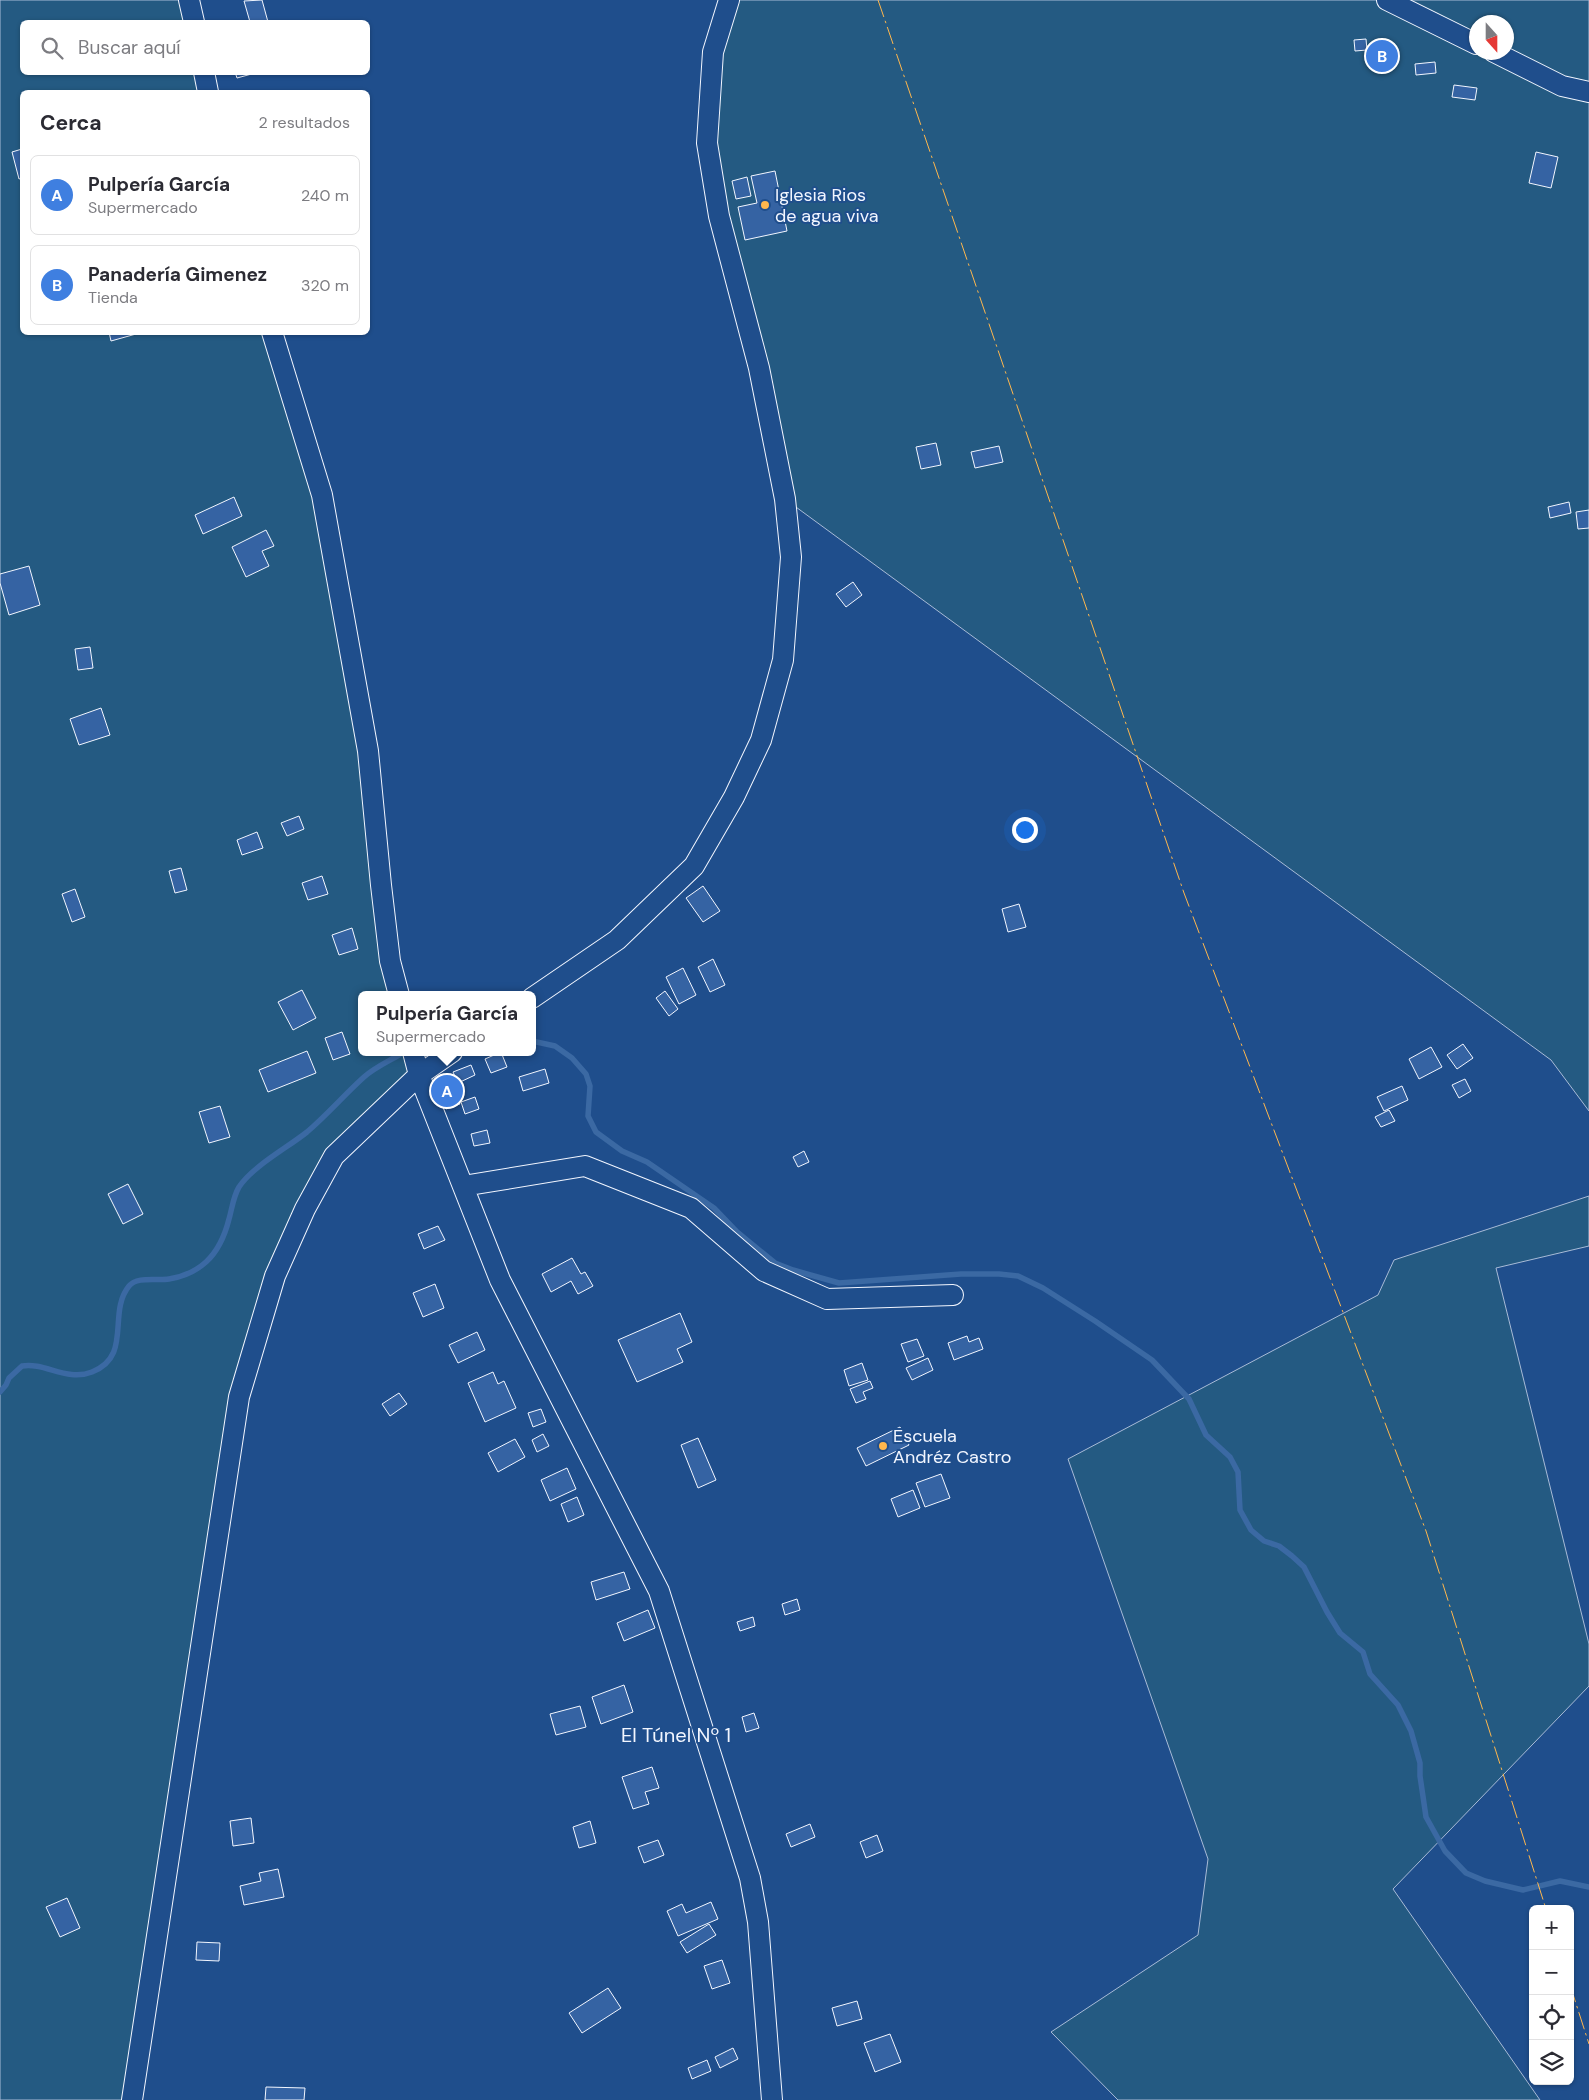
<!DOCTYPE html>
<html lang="es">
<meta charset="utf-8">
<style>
:root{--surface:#fff;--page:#f2f2f3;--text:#2b2b33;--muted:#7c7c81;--line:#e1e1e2;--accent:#d93025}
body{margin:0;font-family:"DM Sans",sans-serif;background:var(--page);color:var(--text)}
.controls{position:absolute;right:15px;bottom:15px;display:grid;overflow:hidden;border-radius:8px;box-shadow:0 1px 4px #0004}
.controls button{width:45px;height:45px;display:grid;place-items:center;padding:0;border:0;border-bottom:1px solid var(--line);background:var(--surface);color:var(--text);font:25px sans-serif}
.compass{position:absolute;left:1469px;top:15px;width:45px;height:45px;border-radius:50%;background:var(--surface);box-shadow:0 1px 4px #0004;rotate:159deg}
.you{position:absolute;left:1024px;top:829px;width:18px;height:18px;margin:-12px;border:4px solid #fff;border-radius:50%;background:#1a73e8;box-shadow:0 0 0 8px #1a73e833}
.badge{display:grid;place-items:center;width:32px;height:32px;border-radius:50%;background:var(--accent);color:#fff;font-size:16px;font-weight:700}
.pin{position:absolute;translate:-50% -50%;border:2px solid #fff;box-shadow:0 1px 5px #0006}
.popup{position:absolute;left:358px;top:991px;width:178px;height:65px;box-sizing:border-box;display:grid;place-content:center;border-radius:8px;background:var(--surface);filter:drop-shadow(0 1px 4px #0005);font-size:16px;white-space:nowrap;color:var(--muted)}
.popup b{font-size:19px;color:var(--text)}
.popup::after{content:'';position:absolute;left:50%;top:100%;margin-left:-10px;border:10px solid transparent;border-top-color:var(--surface)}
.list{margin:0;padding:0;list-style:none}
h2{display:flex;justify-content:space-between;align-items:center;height:65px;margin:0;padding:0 20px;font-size:21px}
h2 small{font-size:16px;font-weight:400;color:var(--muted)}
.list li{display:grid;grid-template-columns:32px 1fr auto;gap:15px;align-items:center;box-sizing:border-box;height:80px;margin:0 10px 10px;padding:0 10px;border:1px solid var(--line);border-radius:8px}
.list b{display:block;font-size:19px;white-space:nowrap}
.list p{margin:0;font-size:16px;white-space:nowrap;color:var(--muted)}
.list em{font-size:16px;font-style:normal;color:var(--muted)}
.icon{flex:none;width:28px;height:28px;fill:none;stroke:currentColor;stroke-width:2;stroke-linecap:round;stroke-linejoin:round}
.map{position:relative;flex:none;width:1589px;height:2100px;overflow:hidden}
.search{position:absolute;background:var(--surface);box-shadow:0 1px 4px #0004;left:20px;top:20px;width:350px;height:55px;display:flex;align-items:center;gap:12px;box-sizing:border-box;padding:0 18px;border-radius:8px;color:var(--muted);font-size:19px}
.panel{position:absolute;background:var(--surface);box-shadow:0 1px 4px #0004;left:20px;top:90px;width:350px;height:245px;border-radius:8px}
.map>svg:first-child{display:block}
.green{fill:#245a82;stroke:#a8bbd7;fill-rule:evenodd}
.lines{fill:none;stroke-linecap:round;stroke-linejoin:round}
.stream{stroke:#3b69a3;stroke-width:5.5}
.building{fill:#3563a3;stroke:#f2f6ff}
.minor-casing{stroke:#f2f6ff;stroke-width:22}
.minor{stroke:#1f4e8c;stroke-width:20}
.power{stroke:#ffb74d;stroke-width:1;stroke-dasharray:18 4 2.5 4;stroke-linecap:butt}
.poi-dot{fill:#ffb74d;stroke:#1f4e8c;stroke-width:2}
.labels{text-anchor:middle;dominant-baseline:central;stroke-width:4;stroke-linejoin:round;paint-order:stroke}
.poi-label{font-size:18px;fill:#f2f6ff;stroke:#1f4e8c;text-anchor:start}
.quarter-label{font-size:20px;fill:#f2f6ff;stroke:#1f4e8c}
</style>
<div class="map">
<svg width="1589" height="2100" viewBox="0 0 1589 2100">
<rect width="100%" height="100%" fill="#1f4e8c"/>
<!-- green -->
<path class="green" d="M0 0H189L194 22H22V72L204 73 208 92H22V332L272 333 322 495 399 995H362V1052H413L419 1075 334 1156 305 1209 239 1397 132 2100H0Z
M729 0H1589V1111L1551 1060 785 499 719 216 713 52ZM1476 22H1506V52H1476Z
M1589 1196V1246L1496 1268 1589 1644V1686L1393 1889 1540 2100H1118L1051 2032 1198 1935 1208 1859 1068 1459 1378 1295 1394 1260Z"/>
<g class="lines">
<!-- stream -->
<path class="stream" d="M532 1041 555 1046 572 1058 586 1074 590 1086 588 1116 596 1132 622 1151 647 1162 714 1208 737 1232 775 1263 793 1270 839 1283 961 1274H999L1018 1276 1043 1288 1095 1321 1152 1360 1189 1399 1206 1435 1230 1457 1238 1472 1240 1510 1251 1530 1264 1541 1279 1546 1292 1556 1304 1567 1327 1612 1340 1633 1363 1652 1370 1674 1398 1705 1411 1731 1420 1763V1776L1426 1817 1445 1851 1466 1873 1485 1881 1523 1890 1560 1881 1589 1887
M0 1392 6 1385 9 1378 22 1366C45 1362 67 1382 92 1372 133 1356 107 1313 129 1286 137 1276 157 1281 169 1279 182 1277 196 1271 206 1262 218 1251 225 1235 229 1219 232 1209 233 1197 239 1187 253 1166 287 1148 307 1132 327 1115 344 1095 364 1077 374 1068 387 1062 399 1055"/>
</g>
<!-- building -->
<path class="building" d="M262 0 268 22H250L244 1Z
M1366 39 1367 50 1355 51 1354 40Z
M1392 44 1394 64 1373 67 1371 47Z
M1435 62 1436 73 1416 75 1415 64Z
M235 72H259L237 78Z
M1454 85 1477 88 1475 100 1452 97Z
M22 149V178L19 179 12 152Z
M1536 152 1558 157 1551 188 1529 183Z
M775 171 787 231 745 240 738 207 757 203 751 176Z
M747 177 751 196 736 199 732 181Z
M109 332H136V334L111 341Z
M936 443 941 465 921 469 916 447Z
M999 446 1003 462 975 468 971 452Z
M234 497 242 516 203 534 195 515Z
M1569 502 1571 513 1550 518 1548 507Z
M1589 510V528L1578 529 1576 512Z
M266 530 274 546 262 551 269 566 246 577 232 547Z
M29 566 40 605 9 615 0 583V574Z
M853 582 862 595 846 607 836 594Z
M90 647 93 668 78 670 75 649Z
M101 708 110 735 79 745 70 719Z
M299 816 304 829 287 836 281 823Z
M257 832 263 848 242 855 237 840Z
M181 868 187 890 175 893 169 871Z
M322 876 328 894 308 900 302 883Z
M703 886 720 911 703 922 686 898Z
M75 889 85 917 72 922 62 894Z
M1019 904 1026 927 1008 932 1002 909Z
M352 928 358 949 339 955 332 935Z
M713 959 725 985 710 992 698 967Z
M683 968 696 995 679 1004 666 977Z
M302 990 316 1018 293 1030 278 1002Z
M665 991 678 1009 669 1016 656 998Z
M342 1032 350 1054 333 1060 325 1038Z
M1463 1044 1473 1058 1457 1069 1447 1055Z
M1431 1047 1442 1067 1419 1079 1409 1059Z
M307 1051 316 1073 268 1092 259 1070Z
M501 1052 507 1067 491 1073 485 1059Z
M471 1065 475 1075 458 1083 453 1072Z
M545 1069 549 1083 523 1091 519 1077Z
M449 1074 460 1104 446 1109 435 1079Z
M1465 1079 1471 1091 1459 1098 1452 1085Z
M1402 1086 1408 1100 1384 1111 1377 1097Z
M475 1097 479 1109 465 1114 461 1102Z
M220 1106 230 1137 209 1143 199 1112Z
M1389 1110 1395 1121 1381 1127 1375 1117Z
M487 1130 490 1143 474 1146 471 1134Z
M804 1151 809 1162 798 1167 793 1157Z
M128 1184 143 1214 123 1224 108 1194Z
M438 1226 445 1240 424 1249 418 1234Z
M572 1258 581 1274 585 1272 593 1286 578 1294 571 1281 551 1292 542 1274Z
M435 1284 444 1308 423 1317 413 1293Z
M680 1313 692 1342 677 1349 683 1362 637 1382 618 1340Z
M477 1332 485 1350 458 1363 449 1345Z
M967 1336 969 1342 979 1338 983 1349 954 1360 948 1343Z
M917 1339 924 1356 908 1362 901 1344Z
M928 1358 933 1370 912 1380 906 1368Z
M862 1363 868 1380 849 1386 844 1370Z
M493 1372 498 1384 504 1381 516 1408 485 1422 468 1383Z
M870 1381 873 1388 863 1392 866 1399 856 1403 850 1389Z
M399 1393 407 1404 390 1416 382 1404Z
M541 1409 546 1422 533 1427 528 1413Z
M900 1427 909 1445 866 1466 857 1448Z
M543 1434 549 1446 537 1452 532 1440Z
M698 1438 716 1480 698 1488 681 1445Z
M515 1439 525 1457 498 1472 488 1453Z
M567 1468 576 1489 550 1501 541 1480Z
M941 1474 950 1498 925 1507 916 1483Z
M913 1490 920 1508 898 1517 891 1499Z
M577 1497 584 1515 568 1522 561 1504Z
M624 1572 630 1589 596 1600 591 1582Z
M797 1599 800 1610 785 1615 782 1604Z
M648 1610 655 1628 624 1641 617 1623Z
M753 1617 755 1626 740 1631 737 1622Z
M624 1685 633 1712 601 1724 592 1697Z
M580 1706 586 1727 556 1735 550 1714Z
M754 1713 759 1728 746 1732 742 1717Z
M652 1767 659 1788 645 1792 649 1804 633 1809 622 1777Z
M251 1818 254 1843 233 1846 230 1821Z
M590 1821 596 1843 579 1848 573 1827Z
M810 1824 815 1837 791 1847 786 1834Z
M877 1835 883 1851 866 1858 860 1842Z
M658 1840 664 1855 644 1863 638 1847Z
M278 1869 284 1897 244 1905 240 1886 261 1881 259 1873Z
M67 1898 80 1928 60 1937 46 1907Z
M711 1902 718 1919 678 1936 667 1911 682 1904 686 1913Z
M709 1924 716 1935 687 1953 680 1942Z
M197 1942 220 1943 219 1961 196 1960Z
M722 1960 730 1983 712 1989 704 1966Z
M608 1988 621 2008 582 2033 569 2013Z
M857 2001 862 2019 837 2026 832 2008Z
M890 2034 901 2062 875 2072 864 2043Z
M733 2048 738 2059 720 2068 715 2057Z
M707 2060 711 2071 692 2079 688 2068Z
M266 2087 305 2088 304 2100H265Z"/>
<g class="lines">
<!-- minor casing -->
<g class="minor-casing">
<path id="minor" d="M189 0 194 22
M1387 0 1476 44
M1494 52 1562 86 1589 92
M204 72 208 92
M272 332 322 495 368 751 381 885 390 961 399 995
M532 998 617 940 694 866 734 797 761 740 783 660 791 557 785 499 759 368 719 216 707 143 713 52 729 0
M413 1052 419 1075 500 1280 659 1591 750 1878 758 1922 772 2100
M463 1186 585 1166 691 1208 764 1271 827 1299 953 1295
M132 2100 239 1397 275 1276 305 1209 334 1156 419 1075 452 1052"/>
</g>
<!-- minor -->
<use href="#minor" class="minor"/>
<!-- power -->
<path class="power" d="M878 0 1184 893 1426 1531 1546 1909
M1570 1985 1589 2044"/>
</g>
<!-- markers -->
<g class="poi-dot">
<circle cx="765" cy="205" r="5"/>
<circle cx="883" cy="1446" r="5"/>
</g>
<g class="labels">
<!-- poi labels -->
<g class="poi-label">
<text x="775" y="195">Iglesia Rios<tspan x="775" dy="21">de agua viva</tspan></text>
<text x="893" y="1436">Escuela<tspan x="893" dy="21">Andréz Castro</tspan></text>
</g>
<!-- quarter labels -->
<g class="quarter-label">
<text x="676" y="1735">El Túnel Nº 1</text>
</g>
</g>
</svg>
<div class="controls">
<button>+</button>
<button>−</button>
<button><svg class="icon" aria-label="locate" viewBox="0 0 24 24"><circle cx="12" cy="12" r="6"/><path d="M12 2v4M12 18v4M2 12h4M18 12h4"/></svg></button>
<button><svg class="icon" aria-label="layers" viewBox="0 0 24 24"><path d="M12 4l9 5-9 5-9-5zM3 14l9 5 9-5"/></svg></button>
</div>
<svg class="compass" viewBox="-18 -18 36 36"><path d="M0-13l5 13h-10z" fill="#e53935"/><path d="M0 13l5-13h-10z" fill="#7c7c81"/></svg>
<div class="you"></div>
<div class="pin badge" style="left:447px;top:1091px;background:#3f7fe0">A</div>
<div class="popup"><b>Pulpería García</b>Supermercado</div>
<div class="pin badge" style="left:1382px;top:56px;background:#3f7fe0">B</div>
<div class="search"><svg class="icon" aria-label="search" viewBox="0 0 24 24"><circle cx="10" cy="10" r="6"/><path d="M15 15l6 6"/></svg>Buscar aquí</div>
<section class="panel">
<h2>Cerca<small>2 resultados</small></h2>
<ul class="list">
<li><span class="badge" style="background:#3f7fe0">A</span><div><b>Pulpería García</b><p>Supermercado</p></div><em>240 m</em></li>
<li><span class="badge" style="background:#3f7fe0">B</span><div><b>Panadería Gimenez</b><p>Tienda</p></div><em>320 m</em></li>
</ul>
</section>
</div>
